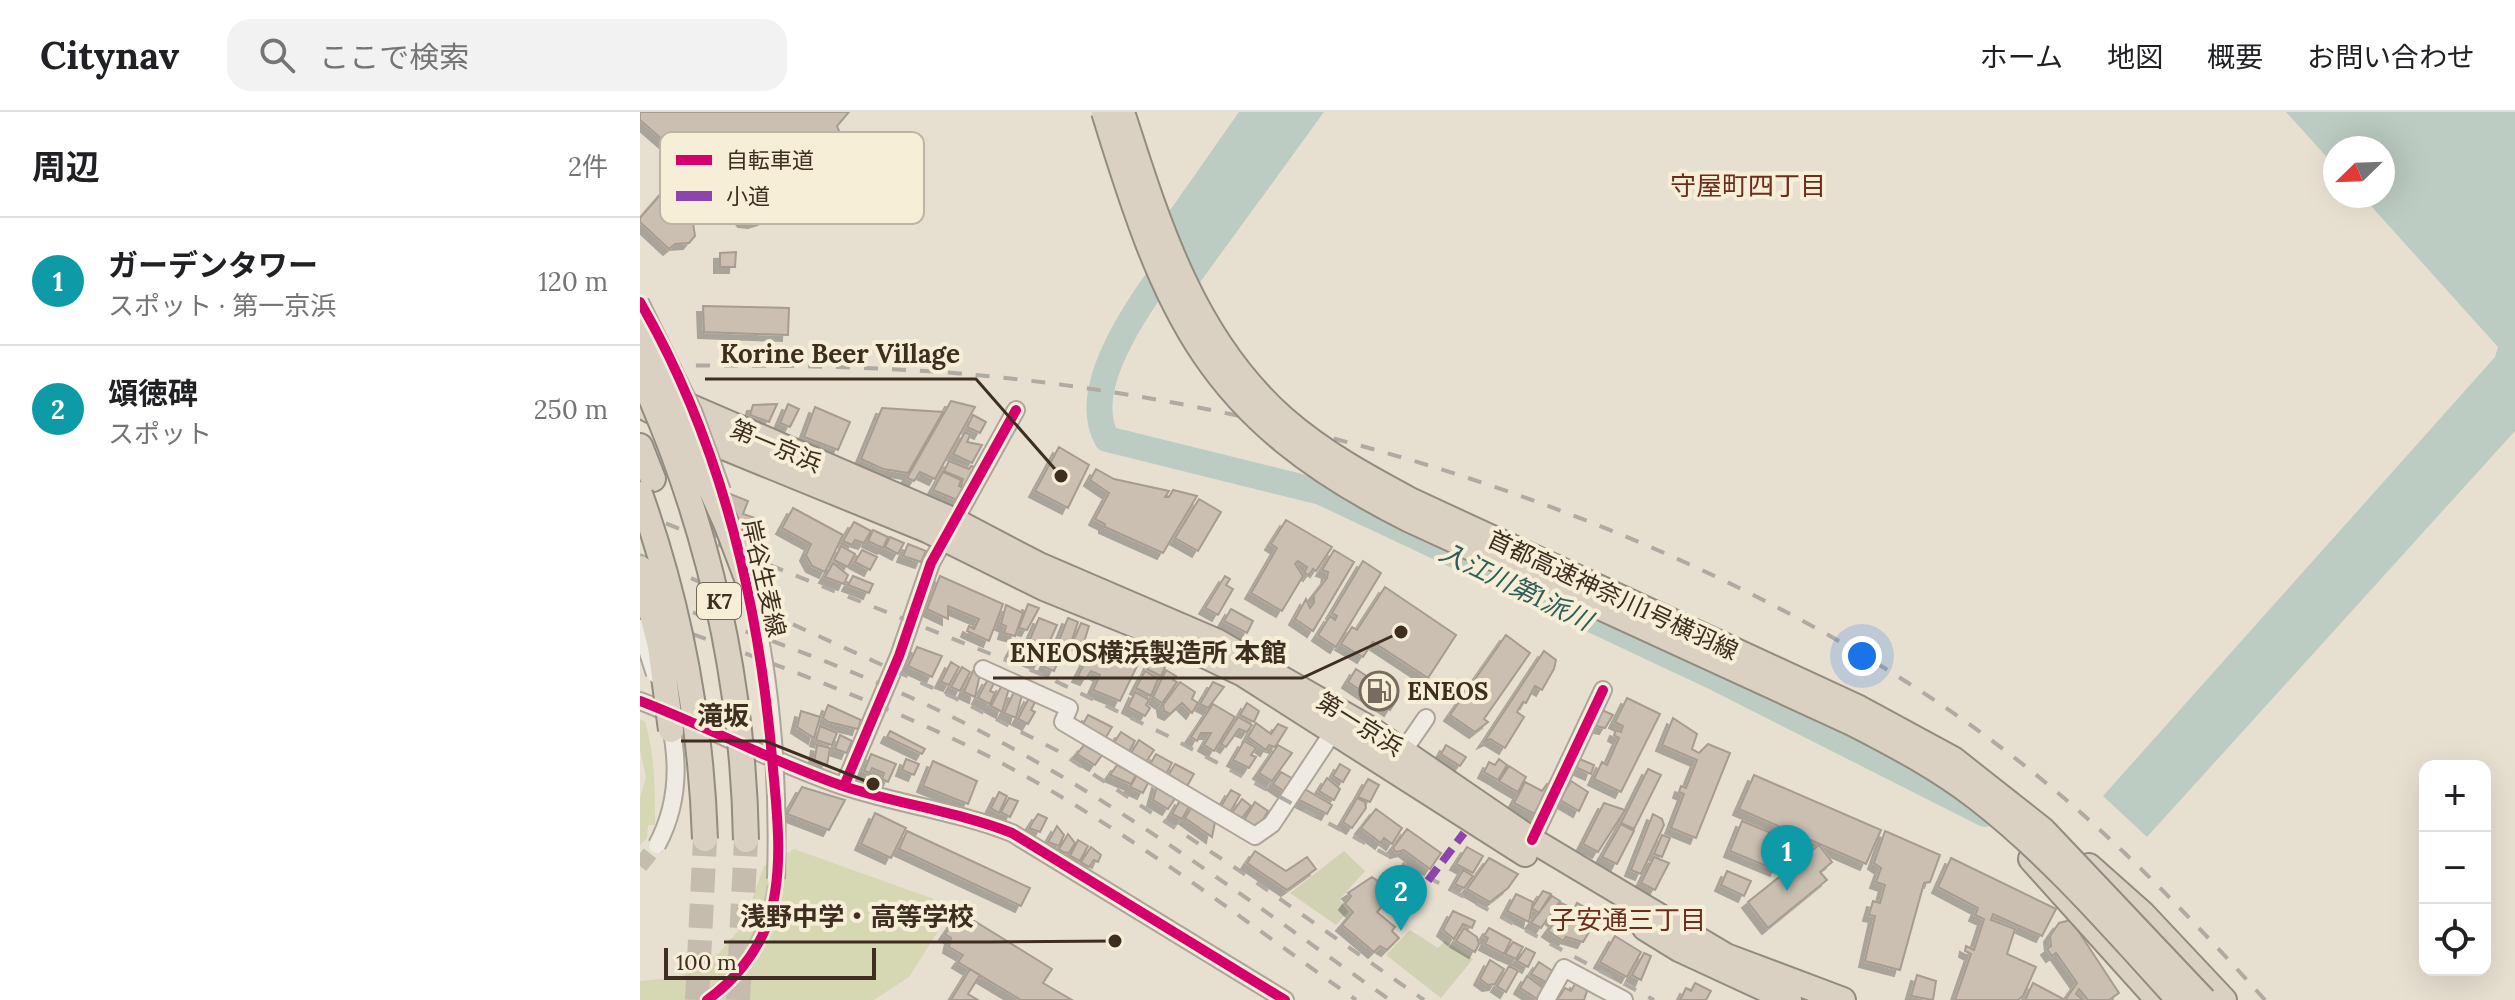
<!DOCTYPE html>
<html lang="ja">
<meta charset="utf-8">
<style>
:root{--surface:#fff;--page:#f2f2f2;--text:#202124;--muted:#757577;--line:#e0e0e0;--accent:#786c5e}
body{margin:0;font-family:Lora,"Noto Sans JP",serif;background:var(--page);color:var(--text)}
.controls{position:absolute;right:24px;bottom:24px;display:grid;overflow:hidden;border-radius:16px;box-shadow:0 8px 32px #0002}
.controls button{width:72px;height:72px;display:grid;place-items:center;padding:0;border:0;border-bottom:2px solid var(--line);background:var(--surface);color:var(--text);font:40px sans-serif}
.compass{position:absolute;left:1683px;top:24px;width:72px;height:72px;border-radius:50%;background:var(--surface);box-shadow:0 8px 32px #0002;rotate:247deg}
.scale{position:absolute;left:24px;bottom:20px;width:212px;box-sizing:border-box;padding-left:8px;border:4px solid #3d2e20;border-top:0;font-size:22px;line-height:28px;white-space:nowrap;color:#3d2e20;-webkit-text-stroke:6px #f7eed8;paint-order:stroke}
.you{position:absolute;left:1222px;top:544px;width:28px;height:28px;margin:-20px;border:6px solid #fff;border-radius:50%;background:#1a73e8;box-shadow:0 0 0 12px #1a73e833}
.badge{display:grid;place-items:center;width:52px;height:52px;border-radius:50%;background:var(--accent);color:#fff;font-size:26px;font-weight:700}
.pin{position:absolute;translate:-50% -66px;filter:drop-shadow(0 2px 4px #0008)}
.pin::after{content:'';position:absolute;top:42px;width:28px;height:24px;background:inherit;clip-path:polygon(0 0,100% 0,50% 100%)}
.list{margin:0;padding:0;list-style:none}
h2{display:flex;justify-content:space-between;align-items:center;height:104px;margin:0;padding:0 32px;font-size:34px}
h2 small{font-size:26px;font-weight:400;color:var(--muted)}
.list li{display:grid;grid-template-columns:52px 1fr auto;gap:24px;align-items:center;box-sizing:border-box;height:128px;padding:0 32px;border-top:2px solid var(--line)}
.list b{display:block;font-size:30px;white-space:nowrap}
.list p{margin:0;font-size:26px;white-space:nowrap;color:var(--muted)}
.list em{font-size:26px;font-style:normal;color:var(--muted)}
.icon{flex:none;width:44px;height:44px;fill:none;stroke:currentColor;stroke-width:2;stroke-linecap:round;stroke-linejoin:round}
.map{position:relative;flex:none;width:1875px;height:888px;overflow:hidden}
header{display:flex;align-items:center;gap:48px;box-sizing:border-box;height:112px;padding:0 40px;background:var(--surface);border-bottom:2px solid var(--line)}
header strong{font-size:38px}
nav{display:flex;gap:44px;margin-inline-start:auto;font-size:28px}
.search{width:560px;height:72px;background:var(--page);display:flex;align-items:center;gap:20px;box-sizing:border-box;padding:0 28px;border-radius:24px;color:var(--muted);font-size:30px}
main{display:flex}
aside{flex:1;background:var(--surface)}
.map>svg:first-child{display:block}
.green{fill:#d6d7b3}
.cemetery{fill:#d1d1b3}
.water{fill:#bcccc2}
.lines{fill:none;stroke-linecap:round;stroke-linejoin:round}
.river{stroke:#bcccc2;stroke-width:26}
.building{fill:#cbbfb2;stroke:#a89c90;stroke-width:2;filter:url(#shadow)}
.minor-tunnel{stroke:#c5bcae;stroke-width:16;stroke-dasharray:16 8;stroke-linecap:butt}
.highway-tunnel{stroke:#c5bcae;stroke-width:24;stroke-dasharray:24 12;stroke-linecap:butt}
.minor-casing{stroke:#ada599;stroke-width:20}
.highway-casing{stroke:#928b80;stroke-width:28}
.minor{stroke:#efebe3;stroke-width:16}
.highway{stroke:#dad1c2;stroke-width:24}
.rail{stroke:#afaaa2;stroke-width:4;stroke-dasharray:14 14;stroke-linecap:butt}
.minor-bridge-casing{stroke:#ada599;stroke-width:20;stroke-linecap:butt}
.highway-bridge-casing{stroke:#928b80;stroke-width:28;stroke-linecap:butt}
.minor-bridge{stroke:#efebe3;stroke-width:16}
.highway-bridge{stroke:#dad1c2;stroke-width:24}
.quiet{stroke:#8e44ad;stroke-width:8;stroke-dasharray:16 8;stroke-linecap:butt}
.cycleway-casing{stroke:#f7eed8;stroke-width:15}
.cycleway{stroke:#d6006c;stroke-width:10}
.labels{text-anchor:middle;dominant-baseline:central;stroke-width:8;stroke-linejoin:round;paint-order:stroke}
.shield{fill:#f7eed8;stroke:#756857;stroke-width:2}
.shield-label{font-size:22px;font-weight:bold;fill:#3d2e20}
.street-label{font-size:24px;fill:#3d2e20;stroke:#f7eed8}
.poi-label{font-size:24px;font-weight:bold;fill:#3d2e20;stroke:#f7eed8;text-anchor:start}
.neighbourhood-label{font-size:26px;fill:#6b2e1e;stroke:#f7eed8}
.water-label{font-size:26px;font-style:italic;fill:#2f5d5a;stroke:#f7eed8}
.key{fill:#f7eed8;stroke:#bfb4a1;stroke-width:2}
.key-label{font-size:22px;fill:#3d2e20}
.leader{fill:none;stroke:#3d2e20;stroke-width:3}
.callout-dot{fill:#3d2e20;stroke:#f7eed8;stroke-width:3}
.callout-label{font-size:26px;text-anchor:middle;font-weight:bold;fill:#3d2e20;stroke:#f7eed8;stroke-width:8;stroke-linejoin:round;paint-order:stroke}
</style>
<header>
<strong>Citynav</strong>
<div class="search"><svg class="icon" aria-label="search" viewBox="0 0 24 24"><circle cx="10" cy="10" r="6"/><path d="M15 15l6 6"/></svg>ここで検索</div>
<nav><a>ホーム</a><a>地図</a><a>概要</a><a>お問い合わせ</a></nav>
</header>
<main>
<aside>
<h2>周辺<small>2件</small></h2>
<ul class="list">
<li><span class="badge" style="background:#0f9aa8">1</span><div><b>ガーデンタワー</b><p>スポット · 第一京浜</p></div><em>120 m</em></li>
<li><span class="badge" style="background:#0f9aa8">2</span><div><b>頌徳碑</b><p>スポット</p></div><em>250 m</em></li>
</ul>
</aside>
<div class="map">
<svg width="1875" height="888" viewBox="0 0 1875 888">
<defs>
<filter id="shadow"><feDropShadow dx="-6" dy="6" stdDeviation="0" flood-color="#0004"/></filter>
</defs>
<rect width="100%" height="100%" fill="#e7e0d1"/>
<!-- green -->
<path class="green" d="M0 608 5 609C15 644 15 677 15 713H8L7 726 0 733V686L6 665 0 638Z
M154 737 319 796 309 802 269 865 234 888H0V869L40 865 79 841 103 813 124 754Z"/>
<!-- cemetery -->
<path class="cemetery" d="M704 739 725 759 700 787 708 800 696 813 650 781Z
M770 818 798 836 805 829 833 847 801 886 746 843Z"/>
<!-- water -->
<path class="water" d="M599 0H684L558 173 526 104Z
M1646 0H1875V319L1507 725 1463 684 1855 245 1858 235 1722 84H1743V36H1695V54Z"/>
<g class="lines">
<!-- river -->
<path class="river" d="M533 146C504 187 437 274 467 327L681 380 1074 565 1345 702"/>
</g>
<!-- building -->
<path class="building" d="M0 0H209L197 14 204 31 200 47 182 70 137 88 124 107 114 110 104 109 92 94 68 74 49 95 60 105 53 111 55 124 49 131 35 132 29 137 0 110V106L27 75 38 87 56 67 51 62 56 57 0 8Z
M96 140 95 155H80V141Z
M63 194 149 196 148 223 64 220Z
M311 289 335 295 295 367 280 360 274 369 267 366Z
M137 292 129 310 110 303 113 293Z
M148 292 159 297 150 315 140 311Z
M175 295 210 310 198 338 164 325Z
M242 296 303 300 268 361 243 357 221 347Z
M333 303 346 310 340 321 327 315Z
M325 320 330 323 327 330 342 333 332 351 313 342Z
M419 335 449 353 428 396 395 379Z
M309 349 329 357 331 354 339 357 329 377 321 373 323 367 304 359Z
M456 357 474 367 529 379 525 385H529L533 378 557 384 523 441 465 415V412L455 407 469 381 450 368Z
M303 360 321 368 319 374 328 379 322 390 293 378Z
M63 371 108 389 103 402 118 407 109 429 78 417Z
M559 387 581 400 558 439 535 426Z
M153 396 203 423 185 460 172 454 166 443 171 432 142 416Z
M646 408 692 435 676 459 673 457 669 463 664 461 667 455 658 449 655 452 663 464 642 499 611 481 637 436 631 432Z
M214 410 231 419 224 431 215 428 212 433 203 429Z
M233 418 248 425 243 436 228 429Z
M250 425 264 431 258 442 245 435Z
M268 432 286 439 281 450 263 444Z
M201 434 215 442 208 455 194 448Z
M222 438 237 445 230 458 215 450Z
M694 438 714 450 673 519 655 507 666 487 670 496 674 491V483L687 466 688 460 682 458Z
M723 449 741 461 696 535 678 523 690 504 695 508 697 504 692 501Z
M193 451 208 463 204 472 185 465Z
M213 464 233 472 229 481 208 473Z
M300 464 363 492 349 529 327 519 329 514 334 517 339 507 308 494V507L287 497Z
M585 464 590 467 586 473 593 477 578 503 565 496Z
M745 475 816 523 788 566 733 530 723 545 701 532 712 515 717 518Z
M388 492 399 496 387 518 379 516Z
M366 493 383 501 375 524 364 521 366 514 361 512Z
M591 497 613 509 607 521 584 509Z
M399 506 417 513 409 531 404 533 390 527Z
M428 506 438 510 428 539 416 536Z
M441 511 449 514 443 533 433 530Z
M866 523 890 541 844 607 848 610 835 620 810 603Z
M447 529 498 552 480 589 453 578 460 563 451 559 446 567 438 564 449 542 442 540Z
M385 530 391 533 385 546 371 540 376 531 383 534Z
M393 533 405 538 399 552 387 547Z
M277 535 302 544 292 565 268 554Z
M411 538 421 543 414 559 404 555Z
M904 539 916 548 914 557 902 578 895 574 886 591 883 590 877 600 884 605 865 636 850 627 844 630Z
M514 542 528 548 521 564 507 557Z
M311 550 319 555 309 573 301 570Z
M322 555 330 560 320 579 311 575Z
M716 557 758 585 750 598 708 570Z
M526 558 536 564 533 568 537 570 522 591 513 585Z
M333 559 340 562 335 585 324 580Z
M505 559 518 567 511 584 496 576Z
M348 567 355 569 350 579 355 581 350 592 338 586Z
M540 570 555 580 552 587 558 591 552 601 542 591 530 602 524 599 523 593Z
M573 570 584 575 568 596 560 592Z
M362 573 369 576 362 600 351 594Z
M374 580 382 583 376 606 364 601Z
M495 580 509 588 506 593 510 596 505 604 488 595Z
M390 584 396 588 391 598 395 600 388 612 378 607Z
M987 586 1020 602 981 680 954 667 962 650 967 653 979 626 974 623 976 618 981 620 983 614 975 610Z
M607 591 619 599 614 610 600 603Z
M573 592 595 605 574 639 564 633 571 621H561L557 629 551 625Z
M188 593 221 608 218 617 188 610 183 606Z
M962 598 973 603 965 616 956 614Z
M161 599 180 605 174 626 157 615Z
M448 603 472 615 465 627 442 614Z
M598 605 612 613 607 620 599 617 586 635 581 632Z
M1033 606 1057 622 1052 637 1059 641 1068 632 1090 641 1056 726 1031 716 1044 682 1039 680 1041 674 1046 676 1057 648 1022 633Z
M616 611 631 622 638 612 647 616 635 635 629 633 626 638 608 625Z
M180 614 197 621 192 633 176 628Z
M250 619 285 637 282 642 247 625Z
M481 620 495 629 488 641 473 632Z
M200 623 212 629 207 641 195 637Z
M499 628 514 638 506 650 491 641Z
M604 629 616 636 611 643 616 645 609 656 593 648Z
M177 633 190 636 187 653 174 651Z
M444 633 462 643 455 653 437 642Z
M638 633 652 641 632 669 619 661Z
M806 633 826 645 820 654 801 642Z
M231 642 256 652 248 670 242 667 244 661 232 656 230 661 224 659Z
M516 642 532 651 525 664 508 656Z
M937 646 954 653 951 662 935 655Z
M266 647 279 652 274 663 262 658Z
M859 647 867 653 858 668 844 660 849 650 855 653Z
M293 649 337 669 328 692 283 674Z
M535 652 554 662 546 676 526 667Z
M700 652 710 658 703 670 693 664Z
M477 653 496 663 491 672 470 663Z
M869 654 886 665 878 680 859 669Z
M1008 657 1021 663 994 717 981 711Z
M641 660 657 669 648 682 633 672Z
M498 661 510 667 503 681 490 675Z
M1114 663 1241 718 1226 752 1099 697Z
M687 666 700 677 694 688 679 679Z
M728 667 739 673 730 690 718 685Z
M931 669 948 680 939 699 920 688Z
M518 670 538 682 528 697 513 688Z
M885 670 902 679 907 672 916 675 900 705 874 691Z
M162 675 205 688 189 718 147 702Z
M663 676 692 693 687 702 657 687Z
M591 678 600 683 589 702 580 696Z
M359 680 367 684 359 701 351 696Z
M369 686 378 689 370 705 361 700Z
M717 686 725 690 726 696 712 716 703 710Z
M541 687 550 693 542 707 532 702Z
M602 687 611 694 602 706 592 701Z
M615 690 628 699 617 718 603 710Z
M964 691 985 698 958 740 943 732Z
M553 693 575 710 572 725 545 706Z
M736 697 762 716 752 732 744 726 741 731 721 716Z
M235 701 266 716 251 746 221 732Z
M398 702 407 706 400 720 389 716Z
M1013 702 1022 707 1024 713 1001 762 991 758Z
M1102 709 1148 728 1136 758 1090 739Z
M981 712 994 719 977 752 962 745Z
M417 714 424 723 419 734 408 730Z
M767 717 801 741 790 757 764 738 756 740 753 736Z
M267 719 390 776 381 794 259 737Z
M1245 719 1300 743 1290 770 1284 771 1260 858 1225 849 1235 804 1229 803 1233 789 1240 791 1245 773 1236 770 1241 756 1234 751Z
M428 722 435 731 429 741 423 740 419 737Z
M1022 723 1030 726 1022 745 1014 742Z
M438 728 448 734 440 749 430 744Z
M1179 733 1192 750 1180 760 1187 768 1128 816 1108 790Z
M451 735 461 743 458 750 454 748 449 755 441 750Z
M827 735 843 744 833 761 816 752Z
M615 739 646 759 667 745 676 757 647 778 607 751Z
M1014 745 1029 751 1015 778 1001 771Z
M849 746 878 762 868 776 850 790 827 777Z
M1311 746 1416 797 1402 824 1353 802 1351 808 1375 817 1367 842 1396 855 1383 884 1378 888H1315L1331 842 1325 839 1326 834 1334 838 1344 807 1335 803 1338 796 1298 775Z
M823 758 833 764 824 776 815 772Z
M1087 759 1111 769 1104 784 1081 773Z
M732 765 755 781 737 800 755 815 752 819 759 826 747 838 740 834 734 840 702 813 713 800 705 792 711 784 708 781Z
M903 779 911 782 899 801 892 796Z
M876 782 893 790 889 810 867 799Z
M912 784 920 789 901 816 891 811Z
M921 791 934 797 937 791 953 800 949 808 954 812 943 830 926 825 923 829 908 819 915 809 911 806Z
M813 799 835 809 832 816 823 812 814 827 803 818Z
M320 800 412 857 403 871 432 888H381L318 850 323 843 309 835 311 826 305 822Z
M1431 808 1479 881 1469 888H1448L1439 877 1436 882 1443 888H1425L1437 871 1416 841 1412 844 1407 837 1411 834 1410 824 1419 811Z
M824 816 837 825 839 832 835 840 816 829Z
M849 816 871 828 864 842 845 832 848 826 844 824Z
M975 824 1001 840 987 865 960 850Z
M873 830 883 835 876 847 865 842Z
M886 836 895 841 888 855 877 849Z
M1004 841 1011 844 1001 868 992 863Z
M850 848 864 857 855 872 848 873 840 867Z
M899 850 917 862 911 873 891 862Z
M869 854 878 859 866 880 857 874Z
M330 857 340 863 328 882 338 888H311Z
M1277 863 1296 869 1293 888 1271 884Z
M887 864 907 879 899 888 880 876Z
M936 870 948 876 944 888H917L925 876 931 879Z
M1055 871 1071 879 1066 888H1040L1046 876 1051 879Z
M1393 871 1425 888H1385Z"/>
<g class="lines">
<!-- minor-tunnel -->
<path class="minor-tunnel" d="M0 754 17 733
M67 888C109 858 129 817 136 767"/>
<!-- highway-tunnel -->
<path class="highway-tunnel" d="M57 888 65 727
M98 888 106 728"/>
<!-- minor casing -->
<g class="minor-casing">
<path id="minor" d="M343 557 429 596 423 610 615 724 632 712 693 620
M0 589C68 615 131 649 200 673 256 692 316 699 372 721L645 888
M757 648 786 606
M204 674 259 544 291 451 376 298
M892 728 963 578
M906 888 924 856 984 888"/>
</g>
<!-- highway casing -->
<g class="highway-casing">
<path id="highway" d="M35 288 315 409 397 452 576 529 730 617 892 728 1086 844 1203 888
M0 293 81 334 287 418 404 476 528 526 603 562 885 742
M0 334 13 367
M1391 747 1518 888
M1449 754 1503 802 1584 888
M1005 816 1039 837 1149 888"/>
</g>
<!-- minor -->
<use href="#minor" class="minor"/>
<!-- highway -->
<use href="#highway" class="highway"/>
<!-- rail -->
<path class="rail" d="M0 254C108 253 218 253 326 262 684 294 1084 423 1371 643 1465 715 1546 800 1625 888
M0 401 403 563 526 623 1014 888
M0 443 315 586 418 639 600 759 784 888
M0 482C115 522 230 562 338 618 484 693 616 794 750 888
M0 503C110 543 220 582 326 633 464 700 591 799 716 888"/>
<!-- minor-bridge casing -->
<g class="minor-bridge-casing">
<path id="minor-bridge" d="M0 190 53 299 82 379
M105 459C131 557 139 666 136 767
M0 516 15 562
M17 733C38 694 40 654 30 611"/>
</g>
<!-- highway-bridge casing -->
<g class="highway-bridge-casing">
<path id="highway-bridge" d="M464 0C527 205 567 306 768 407L1212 611C1255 633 1298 656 1337 686 1412 744 1475 818 1539 888
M482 0C518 112 553 227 644 307 683 341 727 365 772 389L1219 596 1313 647 1403 718 1564 888
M0 219 86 411 108 469
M0 261C68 410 103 564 106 728
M0 382C40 494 61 608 65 727
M0 456 20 534 31 618"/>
</g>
<!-- minor-bridge -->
<use href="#minor-bridge" class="minor-bridge"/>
<!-- highway-bridge -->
<use href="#highway-bridge" class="highway-bridge"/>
<!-- quiet -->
<path class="quiet" d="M759 807 824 721"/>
<!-- cycleway casing -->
<g class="cycleway-casing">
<path id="cycleway" d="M0 190C83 333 120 494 133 657 138 707 144 765 127 813 115 843 93 870 67 888
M0 589C68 615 131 649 200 673 256 692 316 699 372 721L645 888
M204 674 259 544 291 451 376 298
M892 728 963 578"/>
</g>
<!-- cycleway -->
<use href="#cycleway" class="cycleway"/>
</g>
<!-- icons -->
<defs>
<g id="fuel-ring" transform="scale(2)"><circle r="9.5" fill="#f7eed8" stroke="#786c5e" stroke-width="1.5"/><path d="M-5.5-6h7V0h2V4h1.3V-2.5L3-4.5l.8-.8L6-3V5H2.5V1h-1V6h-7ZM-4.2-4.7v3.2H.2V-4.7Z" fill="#786c5e"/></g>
</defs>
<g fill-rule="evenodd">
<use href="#fuel-ring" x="739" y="579"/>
</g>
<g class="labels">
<!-- shield labels -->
<rect class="shield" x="57" y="471" width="44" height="36" rx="6"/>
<g class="shield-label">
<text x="79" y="489">K7</text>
</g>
<!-- street labels -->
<g class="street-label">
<text transform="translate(136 334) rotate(23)">第一京浜</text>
<text transform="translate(124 466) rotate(77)">岸谷生麦線</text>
<text transform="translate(973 483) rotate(25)">首都高速神奈川1号横羽線</text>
<text transform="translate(720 612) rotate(32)">第一京浜</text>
</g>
<!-- poi labels -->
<g class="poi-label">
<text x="767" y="579">ENEOS</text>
</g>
<!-- neighbourhood labels -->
<g class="neighbourhood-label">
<text x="1108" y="73">守屋町四丁目</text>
<text x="988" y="807">子安通三丁目</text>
</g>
<!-- water labels -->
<g class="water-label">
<text transform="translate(876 474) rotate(26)">入江川第1派川</text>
</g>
</g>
<!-- legend -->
<rect x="20" y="20" width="264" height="92" rx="12" class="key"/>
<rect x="36" y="43" width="36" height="10" fill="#d6006c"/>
<rect x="36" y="79" width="36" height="10" fill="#8e44ad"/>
<g class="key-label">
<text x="86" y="56">自転車道</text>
<text x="86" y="92">小道</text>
</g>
<!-- callouts -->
<path class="leader" d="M421 364L336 267H65M761 520L662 566H353M233 672L125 629H41M475 829L350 830H84"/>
<g class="callout-dot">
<circle cx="421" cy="364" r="8"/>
<circle cx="761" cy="520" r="8"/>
<circle cx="233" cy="672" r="8"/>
<circle cx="475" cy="829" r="8"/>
</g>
<g class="callout-label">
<text x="200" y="251">Korine Beer Village</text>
<text x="508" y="550">ENEOS横浜製造所 本館</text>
<text x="83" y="613">滝坂</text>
<text x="217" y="814">浅野中学・高等学校</text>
</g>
</svg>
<div class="controls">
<button>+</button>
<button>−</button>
<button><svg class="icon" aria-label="locate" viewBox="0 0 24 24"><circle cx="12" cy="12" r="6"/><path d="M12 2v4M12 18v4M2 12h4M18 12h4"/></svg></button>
</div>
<svg class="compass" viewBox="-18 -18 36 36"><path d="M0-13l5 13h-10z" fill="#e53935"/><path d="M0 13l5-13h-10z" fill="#757577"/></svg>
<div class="scale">100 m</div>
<div class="you"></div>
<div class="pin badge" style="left:1147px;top:779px;background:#0f9aa8">1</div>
<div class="pin badge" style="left:761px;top:819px;background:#0f9aa8">2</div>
</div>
</main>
